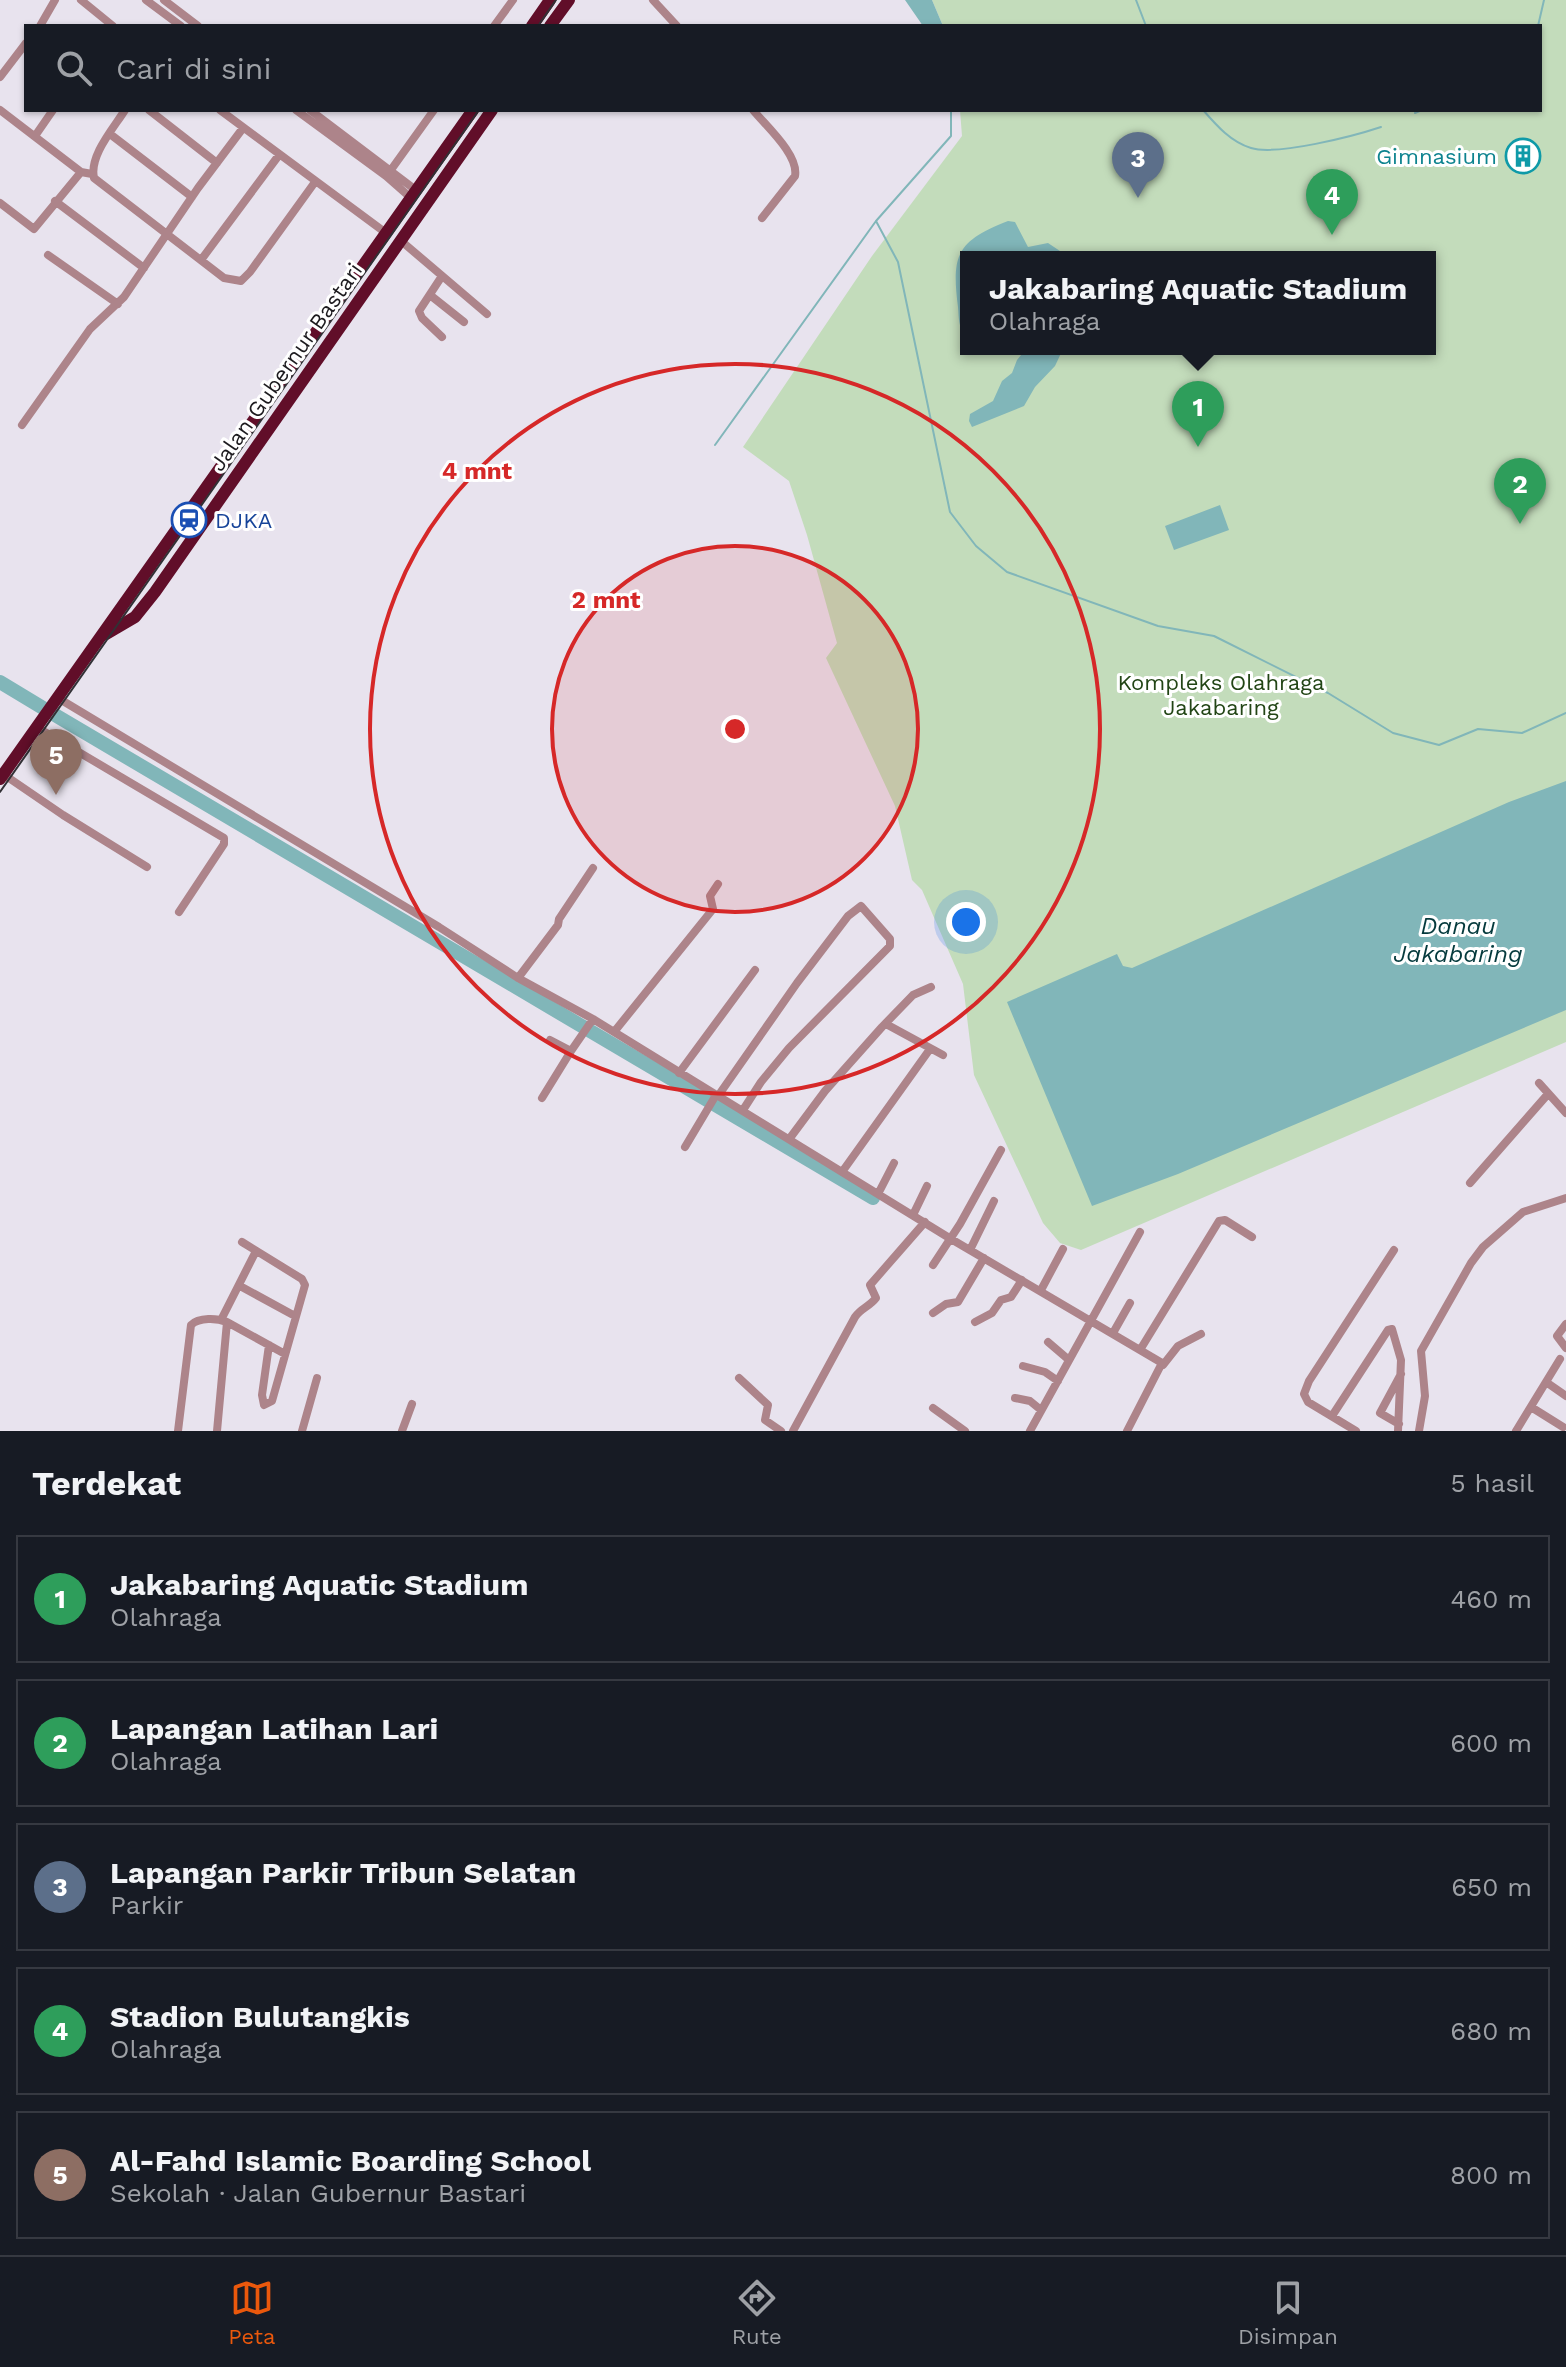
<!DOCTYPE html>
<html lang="id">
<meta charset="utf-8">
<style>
:root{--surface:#171b24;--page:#242831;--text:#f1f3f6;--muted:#9ea1a6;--line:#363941;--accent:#ea580c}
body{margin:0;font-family:"Work Sans",sans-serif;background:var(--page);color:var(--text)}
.you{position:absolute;left:966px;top:922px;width:28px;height:28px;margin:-20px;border:6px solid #fff;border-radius:50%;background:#1a73e8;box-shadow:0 0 0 12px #1a73e833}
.badge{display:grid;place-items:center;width:52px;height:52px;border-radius:50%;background:var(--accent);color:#fff;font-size:26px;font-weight:700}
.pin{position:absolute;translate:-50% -66px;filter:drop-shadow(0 2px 4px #0008)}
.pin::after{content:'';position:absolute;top:42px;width:28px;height:24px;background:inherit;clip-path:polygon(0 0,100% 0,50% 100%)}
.popup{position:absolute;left:960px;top:251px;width:476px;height:104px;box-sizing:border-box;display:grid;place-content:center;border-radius:0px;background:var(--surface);filter:drop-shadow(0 2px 6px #0005);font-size:26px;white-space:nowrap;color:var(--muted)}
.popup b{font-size:30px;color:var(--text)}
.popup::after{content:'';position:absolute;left:50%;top:100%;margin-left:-16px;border:16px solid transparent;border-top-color:var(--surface)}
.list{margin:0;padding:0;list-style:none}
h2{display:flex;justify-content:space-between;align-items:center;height:104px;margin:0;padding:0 32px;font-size:34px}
h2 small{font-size:26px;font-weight:400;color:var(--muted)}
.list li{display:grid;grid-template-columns:52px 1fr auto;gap:24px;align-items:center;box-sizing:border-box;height:128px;margin:0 16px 16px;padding:0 16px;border:2px solid var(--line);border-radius:0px}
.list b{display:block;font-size:30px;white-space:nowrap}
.list p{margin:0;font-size:26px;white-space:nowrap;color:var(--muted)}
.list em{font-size:26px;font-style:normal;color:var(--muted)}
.icon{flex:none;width:44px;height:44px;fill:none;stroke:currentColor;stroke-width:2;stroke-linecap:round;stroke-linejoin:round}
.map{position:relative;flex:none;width:1566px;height:1431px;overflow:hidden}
.search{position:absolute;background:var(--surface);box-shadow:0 2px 6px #0004;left:24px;right:24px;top:24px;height:88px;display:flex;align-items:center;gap:20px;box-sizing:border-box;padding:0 28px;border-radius:0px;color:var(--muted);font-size:30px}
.sheet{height:824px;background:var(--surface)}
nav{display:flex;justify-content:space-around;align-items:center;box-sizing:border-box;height:112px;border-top:2px solid var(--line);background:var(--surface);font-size:22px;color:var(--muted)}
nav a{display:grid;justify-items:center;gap:4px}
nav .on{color:var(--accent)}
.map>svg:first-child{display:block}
.green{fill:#c3dcbb;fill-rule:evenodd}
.water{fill:#81b6b9}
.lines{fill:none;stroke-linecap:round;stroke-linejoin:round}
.stream{stroke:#81b6b9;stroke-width:2}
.river{stroke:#81b6b9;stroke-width:14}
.minor{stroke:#ad848a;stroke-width:8}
.highway{stroke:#610e29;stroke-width:12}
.tram{stroke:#323035;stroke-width:2}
.ring{fill:none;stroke:#d62828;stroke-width:4}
.labels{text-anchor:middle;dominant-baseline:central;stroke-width:6;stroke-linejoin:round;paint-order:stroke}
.culture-label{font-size:22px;fill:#0d838f;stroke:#fff;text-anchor:end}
.street-label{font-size:22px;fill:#1c1a1e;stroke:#fff}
.transit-label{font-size:22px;fill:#164399;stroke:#fff;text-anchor:start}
.park-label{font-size:22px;fill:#224515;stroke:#fff}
.water-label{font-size:24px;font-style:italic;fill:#053a3d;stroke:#fff}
.centre{fill:#d62828;stroke:#fff;stroke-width:4}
.ring-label{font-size:24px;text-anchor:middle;font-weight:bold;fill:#d62828;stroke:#fff;stroke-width:6;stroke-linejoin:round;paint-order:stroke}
</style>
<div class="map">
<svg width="1566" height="1431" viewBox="0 0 1566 1431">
<rect width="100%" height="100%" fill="#e8e3ee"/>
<!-- green -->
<path class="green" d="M932 0H1566V1042L1081 1250 1060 1243 1043 1223 974 1075 963 984 922 890 912 880 895 806 826 658 837 643 807 535 789 481 743 447 872 256 962 136 960 110H1540V26H943ZM966 257H1430V349H966Z"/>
<!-- water -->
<path class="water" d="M905 0H932L943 26H923Z
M1008 221 1015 222 1028 247 1048 243 1069 257H966V336C958 328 959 317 958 307 951 253 958 241 1008 221Z
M1026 349H1063L1055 366 1035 387 1024 406 972 427 969 421 970 414 993 401 1002 381 1012 373 1017 360Z
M1220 505 1229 530 1174 550 1165 526Z
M1566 781V1010L1178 1174 1092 1206 1007 1002 1117 954 1123 966 1132 968 1509 802Z"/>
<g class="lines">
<!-- stream -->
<path class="stream" d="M1136 0 1146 26
M1538 26 1544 0
M1203 110C1217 126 1231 142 1251 148 1277 156 1354 136 1381 127
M1415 113 1422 110
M876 221 898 262 950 512 976 546 1007 572 1158 626 1214 636 1328 693 1393 733 1439 745 1478 729 1522 733 1566 713
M715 445 876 221 951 136V110"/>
<!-- river -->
<path class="river" d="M0 682 43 708
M55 715 873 1198"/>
<!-- minor -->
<path class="minor" d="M81 0 113 26
M146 0 181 26
M164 0 198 26
M653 0 677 26
M40 26 55 0
M494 26 513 0
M0 77 26 43
M0 110 81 172
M125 110C113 129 89 156 94 178L224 278 241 281 250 272 315 182
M149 110 217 163
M220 110 386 233
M296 110 386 176 411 198
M310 110 417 191
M753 110C766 126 799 155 795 176L762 218
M110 134 192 197
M35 136 53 110
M388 174 434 110
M55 201 144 268
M0 203 34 229 81 172 92 174
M400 240 487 314
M48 255 118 304
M201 260 279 155
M430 295 464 322
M442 337 422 318 419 311 442 276
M22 425 90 329 124 297 198 188 243 128
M58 698 439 927 518 978 593 1019 951 1239 1162 1363 1127 1431
M38 728 224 838V844L179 912
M3 774 63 815 147 867
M518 978 558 925 559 919 593 868
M886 1024 943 1055
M614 1032 713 909 710 896 718 884
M550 1040 571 1051 593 1019
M679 1073 755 970
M1539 1083 1566 1113
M718 1096 797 983 848 916 861 906 890 939V946L789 1048 761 1082 743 1110
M542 1098 571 1051
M790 1138 825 1091 882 1027 913 995 931 987
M685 1147 716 1095
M842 1172 930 1049
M1470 1183 1548 1094
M878 1194 894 1163
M913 1215 927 1186
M242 1242 302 1279 305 1285 272 1401 264 1405 262 1395 269 1345
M970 1250 994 1201
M933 1265 960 1224 1001 1150
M240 1286 295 1316
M1041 1290 1063 1249
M933 1313 946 1304 958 1302 984 1258
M221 1320 256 1251
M227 1322 285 1354
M975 1322 992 1313 1001 1300 1011 1297 1022 1280
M1566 1324 1557 1336 1566 1348
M1113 1333 1130 1303
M1048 1342 1069 1360
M1140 1350 1219 1221 1225 1220 1252 1237
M1163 1365 1178 1346 1201 1334
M1023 1366 1045 1372 1058 1381
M739 1378 768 1405 765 1420 781 1431
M1546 1382 1566 1396
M1015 1398 1030 1401 1041 1410
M1531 1407 1563 1427
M933 1408 965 1431
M1332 1416 1388 1330 1392 1329 1401 1360 1398 1431
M1399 1424 1380 1413 1401 1374
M178 1431 191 1325C199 1317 217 1318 227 1322L217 1431
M302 1431 317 1378
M402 1431 412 1404
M793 1431 855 1317C861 1308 869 1307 876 1298L870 1285 925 1222
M1030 1431 1140 1232
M1356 1431 1308 1402 1304 1394 1309 1381 1394 1250
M1419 1431 1425 1396 1421 1351 1471 1263 1483 1247 1523 1212 1566 1198
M1516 1431 1560 1359"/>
<!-- highway -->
<path class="highway" d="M532 26 550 0
M550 26 569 0
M106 634 135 617 155 592 492 110
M0 779 473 110"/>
<!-- tram -->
<path class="tram" d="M538 26 556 0
M0 792 479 110"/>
</g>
<!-- distance rings -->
<circle cx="735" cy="729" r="183" fill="#d62828" fill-opacity=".12"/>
<g class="ring">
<circle cx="735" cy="729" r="183"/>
<circle cx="735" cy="729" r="365"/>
</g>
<!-- icons -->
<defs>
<g id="building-ring" transform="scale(1.8)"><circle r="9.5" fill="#fff" stroke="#0f9aa8" stroke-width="1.5"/><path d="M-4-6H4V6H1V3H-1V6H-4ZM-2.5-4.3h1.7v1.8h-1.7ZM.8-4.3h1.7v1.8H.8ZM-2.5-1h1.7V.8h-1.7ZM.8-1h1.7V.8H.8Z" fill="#0f9aa8"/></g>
<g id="station-ring" transform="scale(1.8)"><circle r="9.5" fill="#fff" stroke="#1a4fb4" stroke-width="1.5"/><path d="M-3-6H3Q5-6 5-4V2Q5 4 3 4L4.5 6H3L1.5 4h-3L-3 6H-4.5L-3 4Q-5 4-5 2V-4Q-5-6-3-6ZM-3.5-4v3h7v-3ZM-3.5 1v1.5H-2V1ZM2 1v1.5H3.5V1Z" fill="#1a4fb4"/></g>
</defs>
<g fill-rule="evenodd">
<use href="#building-ring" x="1523" y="156"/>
<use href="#station-ring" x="189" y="520"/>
</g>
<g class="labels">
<!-- culture labels -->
<g class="culture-label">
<text x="1497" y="156">Gimnasium</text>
</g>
<!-- street labels -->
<g class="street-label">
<text transform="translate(286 367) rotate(-55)">Jalan Gubernur Bastari</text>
</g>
<!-- transit labels -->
<g class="transit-label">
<text x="215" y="520">DJKA</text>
</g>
<!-- park labels -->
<g class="park-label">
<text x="1221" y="682">Kompleks Olahraga<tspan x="1221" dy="25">Jakabaring</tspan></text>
</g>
<!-- water labels -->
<g class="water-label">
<text x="1458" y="926">Danau<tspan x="1458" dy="28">Jakabaring</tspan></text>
</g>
</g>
<circle cx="735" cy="729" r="12" class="centre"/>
<g class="ring-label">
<text x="477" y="479">4 mnt</text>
<text x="606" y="608">2 mnt</text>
</g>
</svg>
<div class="you"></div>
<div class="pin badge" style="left:1198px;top:447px;background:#2e9e5b">1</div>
<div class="popup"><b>Jakabaring Aquatic Stadium</b>Olahraga</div>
<div class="pin badge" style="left:1520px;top:524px;background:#2e9e5b">2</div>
<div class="pin badge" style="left:1138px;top:198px;background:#5c6f8a">3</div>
<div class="pin badge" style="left:1332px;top:235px;background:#2e9e5b">4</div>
<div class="pin badge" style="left:56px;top:795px;background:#8d6e63">5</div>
<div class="search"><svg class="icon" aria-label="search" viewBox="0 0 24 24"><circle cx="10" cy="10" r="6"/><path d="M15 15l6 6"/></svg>Cari di sini</div>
</div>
<section class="sheet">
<h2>Terdekat<small>5 hasil</small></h2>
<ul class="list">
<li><span class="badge" style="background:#2e9e5b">1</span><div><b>Jakabaring Aquatic Stadium</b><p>Olahraga</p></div><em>460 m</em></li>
<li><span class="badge" style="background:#2e9e5b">2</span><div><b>Lapangan Latihan Lari</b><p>Olahraga</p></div><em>600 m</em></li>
<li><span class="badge" style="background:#5c6f8a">3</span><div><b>Lapangan Parkir Tribun Selatan</b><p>Parkir</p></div><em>650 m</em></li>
<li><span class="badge" style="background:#2e9e5b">4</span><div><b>Stadion Bulutangkis</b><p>Olahraga</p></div><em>680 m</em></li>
<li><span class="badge" style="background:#8d6e63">5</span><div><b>Al-Fahd Islamic Boarding School</b><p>Sekolah · Jalan Gubernur Bastari</p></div><em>800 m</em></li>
</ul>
</section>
<nav>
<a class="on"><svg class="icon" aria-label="map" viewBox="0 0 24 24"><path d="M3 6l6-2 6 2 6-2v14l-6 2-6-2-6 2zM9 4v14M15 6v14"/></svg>Peta</a>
<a><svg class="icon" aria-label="directions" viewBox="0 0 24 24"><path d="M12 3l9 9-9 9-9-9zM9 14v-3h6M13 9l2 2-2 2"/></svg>Rute</a>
<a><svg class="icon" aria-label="saved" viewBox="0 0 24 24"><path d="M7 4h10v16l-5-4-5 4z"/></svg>Disimpan</a>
</nav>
